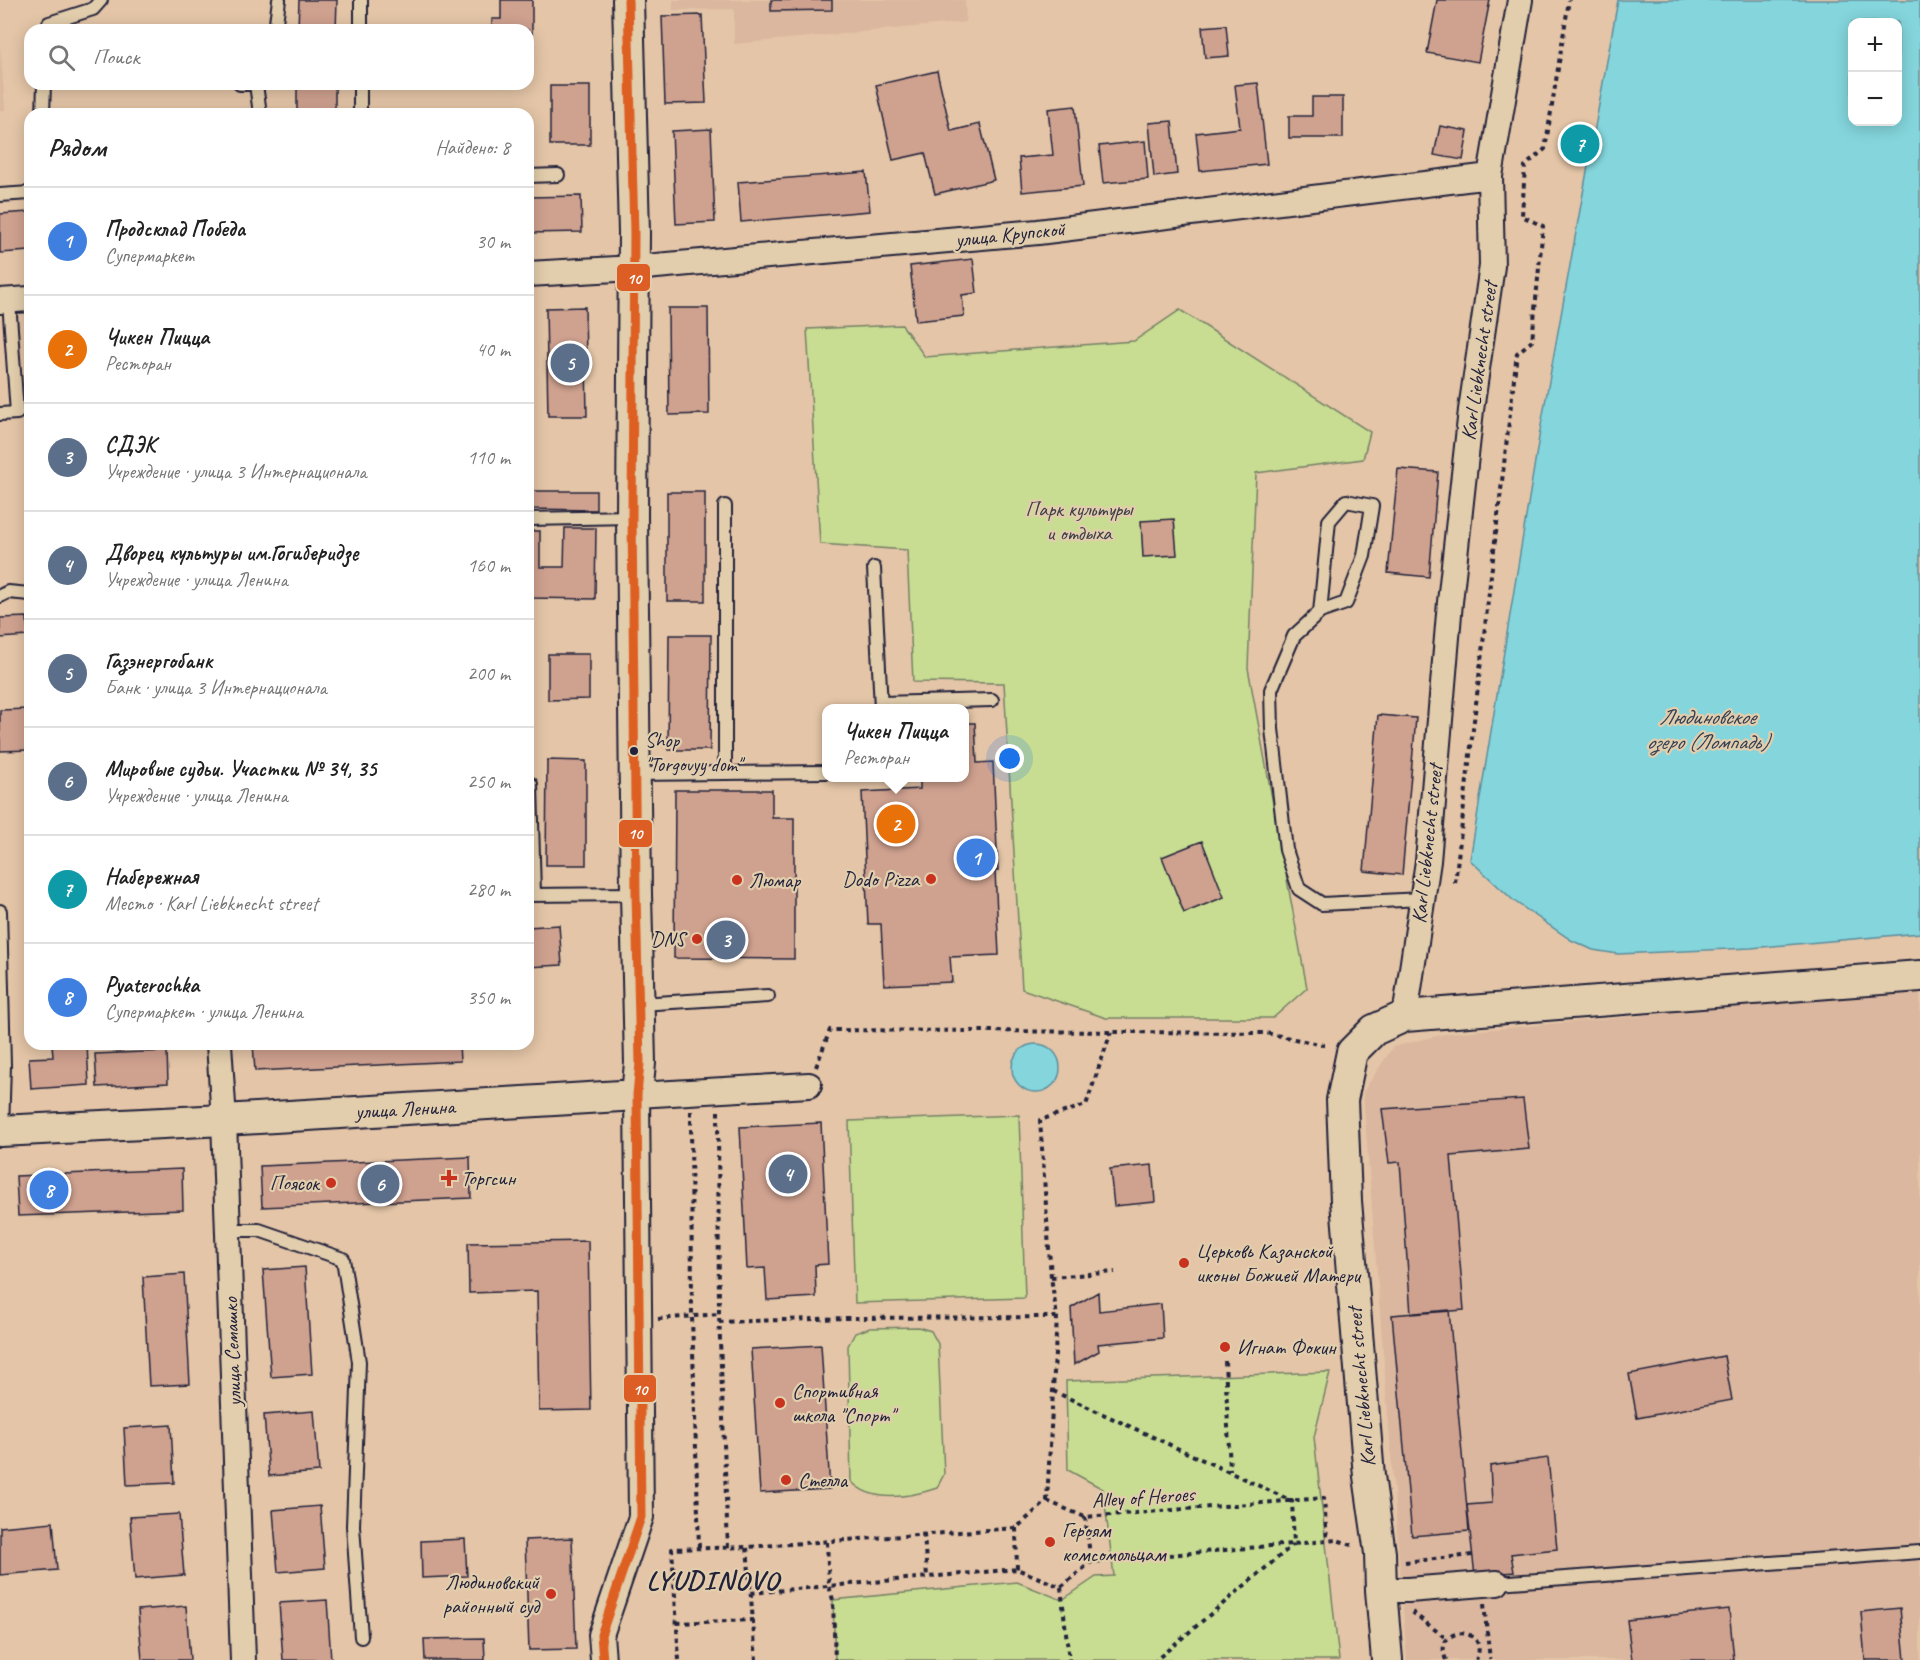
<!DOCTYPE html>
<html lang="ru">
<meta charset="utf-8">
<style>
:root{--surface:#fff;--page:#f6f6f6;--text:#222;--muted:#767676;--line:#e0e0e0;--accent:#ea580c}
body{margin:0;font-family:Caveat,sans-serif;background:var(--page);color:var(--text)}
.controls{position:absolute;right:18px;top:18px;display:grid;overflow:hidden;border-radius:12px;box-shadow:0 3px 15px #0003}
.controls button{width:54px;height:54px;display:grid;place-items:center;padding:0;border:0;border-bottom:2px solid var(--line);background:var(--surface);color:var(--text);font:30px sans-serif}
.you{position:absolute;left:1010px;top:759px;width:21px;height:21px;margin:-15px;border:4px solid #fff;border-radius:50%;background:#1a73e8;box-shadow:0 0 0 9px #1a73e833}
.badge{display:grid;place-items:center;width:39px;height:39px;border-radius:50%;background:var(--accent);color:#fff;font-size:20px;font-weight:700}
.pin{position:absolute;translate:-50% -50%;border:3px solid #fff;box-shadow:0 2px 6px #0006}
.popup{position:absolute;left:822px;top:704px;width:147px;height:78px;box-sizing:border-box;display:grid;place-content:center;border-radius:12px;background:var(--surface);filter:drop-shadow(0 2px 4px #0005);font-size:20px;white-space:nowrap;color:var(--muted)}
.popup b{font-size:22px;color:var(--text)}
.popup::after{content:'';position:absolute;left:50%;top:100%;margin-left:-12px;border:12px solid transparent;border-top-color:var(--surface)}
.list{margin:0;padding:0;list-style:none}
h2{display:flex;justify-content:space-between;align-items:center;height:78px;margin:0;padding:0 24px;font-size:26px}
h2 small{font-size:20px;font-weight:400;color:var(--muted)}
.list li{display:grid;grid-template-columns:39px 1fr auto;gap:18px;align-items:center;box-sizing:border-box;height:108px;padding:0 24px;border-top:2px solid var(--line)}
.list b{display:block;font-size:22px;white-space:nowrap}
.list p{margin:0;font-size:20px;white-space:nowrap;color:var(--muted)}
.list em{font-size:20px;font-style:normal;color:var(--muted)}
.icon{flex:none;width:33px;height:33px;fill:none;stroke:currentColor;stroke-width:2;stroke-linecap:round;stroke-linejoin:round}
.map{position:relative;flex:none;width:1920px;height:1660px;overflow:hidden}
.search{position:absolute;background:var(--surface);box-shadow:0 3px 15px #0003;left:24px;top:24px;width:510px;height:66px;display:flex;align-items:center;gap:15px;box-sizing:border-box;padding:0 21px;border-radius:18px;color:var(--muted);font-size:22px}
.panel{position:absolute;background:var(--surface);box-shadow:0 3px 15px #0003;left:24px;top:108px;width:510px;height:942px;border-radius:18px}
.map>svg:first-child{display:block}
.built{fill:#dab79e}
.green{fill:#c8dd92;stroke:#758066;stroke-width:1.5}
.water{fill:#84d5dc;stroke:#5d8d9c;stroke-width:1.5;fill-rule:evenodd}
.building{fill:#cfa18f;stroke:#22223b;stroke-width:1.5}
.lines{fill:none;stroke-linecap:round;stroke-linejoin:round}
.service-casing{stroke:#22223b;stroke-width:16}
.minor-casing{stroke:#22223b;stroke-width:28}
.tertiary-casing{stroke:#22223b;stroke-width:34}
.path{stroke:#22223b;stroke-width:4;stroke-dasharray:4.5 4.5;stroke-linecap:butt}
.service{stroke:#e2cdac;stroke-width:12}
.minor{stroke:#e2cdac;stroke-width:24}
.tertiary{stroke:#e2cdac;stroke-width:30}
.bus-1-casing{stroke:#e2cdac;stroke-width:14}
.bus-1{stroke:#dd5e24;stroke-width:9}
.bus-dot{fill:#22223b;stroke:#e2cdac;stroke-width:2}
.poi-dot{fill:#c8321e;stroke:#e2cdac;stroke-width:2}
.labels{text-anchor:middle;dominant-baseline:central;stroke-width:4.5;stroke-linejoin:round;paint-order:stroke}
.bus-label{font-size:20px;fill:#22223b;stroke:#e2cdac;text-anchor:start}
.street-label{font-size:21px;fill:#22223b;stroke:#e2cdac}
.park-label{font-size:21px;fill:#3b3e48;stroke:#e2cdac}
.poi-label{font-size:21px;fill:#22223b;stroke:#e2cdac;text-anchor:start}
.water-label{font-size:22px;font-style:italic;fill:#313d53;stroke:#e2cdac}
.district-label{font-size:27px;font-weight:bold;letter-spacing:1.5px;fill:#22223b;stroke:#e2cdac}
.line-badge{stroke:#e2cdac;stroke-width:2}
.badge-label{font-size:16px;text-anchor:middle;font-weight:bold;fill:#fff}
</style>
<div class="map">
<svg width="1920" height="1660" viewBox="0 0 1920 1660">
<rect width="100%" height="100%" fill="#e4c5a7"/>
<filter id="ink" filterUnits="userSpaceOnUse"><feTurbulence type="fractalNoise" baseFrequency=".0167" numOctaves="2"/><feDisplacementMap in="SourceGraphic" scale="12" xChannelSelector="R" yChannelSelector="G"/><feConvolveMatrix kernelMatrix="1 2 1 2 8 2 1 2 1" color-interpolation-filters="sRGB"/></filter>
<g filter="url(#ink)">
<!-- built -->
<path class="built" d="M673 0H965L966 22 734 44V9L673 10Z
M0 44 5 110H0Z
M1920 991V1660H1407L1363 1092 1393 1047 1449 1033Z"/>
<!-- green -->
<path class="green" d="M1180 310 1370 432 1363 459 1256 473 1248 668 1307 988 1273 1018H1106L1022 989 1004 683 913 682 907 550 820 544 807 329 902 325 925 357 1134 341Z
M1019 1115 1025 1298 855 1303 849 1121Z
M918 1327 931 1331 938 1344 944 1474 937 1488C911 1497 871 1504 851 1481L848 1346 855 1333 870 1328Z
M1330 1372 1314 1437 1339 1660H835L833 1600 1017 1582 1062 1600 1096 1577 1114 1576 1103 1489 1068 1470 1066 1381Z"/>
<!-- water -->
<path class="water" d="M1618 0H1920V933L1751 948 1618 954 1593 950 1571 940 1514 901 1470 860 1540 431ZM1852 22H1898V122H1852Z
M1012 1068a24 24 0 1 1 48 0a24 24 0 1 1-48 0Z"/>
<!-- building -->
<path class="building" d="M299 0H337L336 30H298Z
M501 0H532V43H528V30H492V19H501Z
M771 0H832V10L771 11Z
M1437 0H1490L1478 62 1427 53Z
M702 15 706 103 665 104 662 16Z
M1226 25 1229 56 1205 58 1202 27Z
M937 71 951 131 980 124 994 180 935 194 925 153 893 160 876 85Z
M1258 83 1267 164 1200 171 1196 133 1240 128 1235 85Z
M297 84H335V114H297Z
M550 86H590V145H550Z
M1312 97H1343V138H1289V116H1312Z
M1075 106 1083 186 1022 192 1019 158 1053 155 1048 109Z
M1172 121 1177 174 1154 177 1149 123Z
M1440 126 1468 131 1463 160 1434 155Z
M711 129 715 222 676 224 672 131Z
M1145 141 1148 179 1103 183 1099 146Z
M866 172 870 211 741 222 738 182Z
M581 196 582 232 528 233V197Z
M29 212 30 251 0 253V214Z
M973 259 977 293 962 295 964 316 916 321 910 266Z
M585 307 587 416H548L546 308Z
M668 308H708L709 414 669 415Z
M1398 469 1438 472 1429 577 1388 573Z
M528 491H596V510L528 509Z
M667 492H705V601H667Z
M1174 519 1177 555 1143 557 1141 521Z
M565 528H596L595 599 528 598V531H540V567H564Z
M27 617 28 636 0 638V618Z
M669 635H711L710 750H668Z
M548 654H589V699L548 700Z
M29 709 30 750 0 751V710Z
M1378 715 1416 718 1402 875 1364 871Z
M965 723H975L977 763 993 762 998 871H995L999 955 950 957 952 982 884 985 881 924H868L862 792 920 789V778H965Z
M547 760 586 761V865H546Z
M675 790H772V818H794V959L674 958Z
M1202 841 1224 897 1184 913 1162 857Z
M559 925 562 965 528 967V927Z
M52 1044H87L89 1085 31 1089 29 1058 53 1057Z
M253 1044H459L460 1061 255 1071Z
M167 1051 168 1083 97 1087 95 1054Z
M1523 1099 1529 1149 1451 1156 1464 1310 1411 1314 1400 1162 1389 1163 1382 1109Z
M821 1123 828 1264 815 1265 816 1297 767 1300 765 1268 747 1269 740 1127Z
M470 1157 471 1198 262 1207 260 1166Z
M1152 1165 1155 1202 1114 1206 1110 1169Z
M182 1169 183 1210 18 1216 16 1176Z
M588 1241 591 1410 539 1411 537 1291 469 1293 468 1243Z
M305 1267 312 1374 271 1377 263 1270Z
M184 1274 190 1384 149 1386 143 1277Z
M1098 1292 1099 1311 1161 1304 1163 1338 1098 1344 1099 1351 1074 1365 1071 1308Z
M1449 1310 1469 1531 1412 1536 1392 1315Z
M821 1345 830 1489 760 1493 751 1349Z
M1724 1356 1732 1400 1637 1418 1629 1374Z
M314 1411 319 1472 269 1476 264 1415Z
M171 1425 174 1483 127 1485 124 1428Z
M1548 1458 1557 1549 1511 1554 1514 1572 1475 1576 1467 1505 1492 1503 1490 1466Z
M320 1506 325 1568 278 1572 273 1510Z
M179 1514 184 1575 135 1579 130 1517Z
M53 1522 57 1570 0 1575V1527Z
M572 1538 576 1649 529 1650 525 1540Z
M465 1539 467 1576 422 1578 421 1541Z
M327 1600 331 1660H283L279 1603Z
M186 1606 190 1660H142L138 1610Z
M1900 1608 1905 1660H1865L1861 1612Z
M1729 1609 1734 1660H1632L1627 1620Z
M484 1638 485 1660H425L424 1639Z"/>
<g class="lines">
<!-- service casing -->
<g class="service-casing">
<path id="service" d="M47 30 49 23 93 9 101 0
M275 30 279 0
M361 30V0
M240 84H256L260 114
M43 114 44 84
M360 114V84
M528 176 558 175
M0 195 30 193
M0 414 17 413 9 301
M528 519 632 517
M874 568 881 708
M0 596 8 592 30 594
M1320 612 1329 521 1346 501 1372 506 1364 556 1346 603 1320 612 1294 636 1271 690 1272 729 1286 850 1299 889 1322 904 1422 899
M881 703 992 700
M725 773V506
M635 774 827 772
M531 784 534 895
M528 895 636 894
M0 911 4 1065 2 1130
M640 1004 768 996
M227 1230H259L343 1259 359 1362 353 1526 361 1637
M1497 1583 1920 1552"/>
</g>
<!-- minor casing -->
<g class="minor-casing">
<path id="minor" d="M528 274 634 268 1038 232 1490 176
M0 301 30 299
M1405 1016 1428 861 1450 602 1471 410 1492 266 1490 176 1520 0
M219 1044 224 1120 243 1660
M1381 1590H1408L1497 1583
M603 1660 601 1635 641 1517 637 1095 809 1085"/>
</g>
<!-- tertiary casing -->
<g class="tertiary-casing">
<path id="tertiary" d="M0 1131 224 1120 637 1095 640 1063 636 894 632 516 634 233 628 0
M1387 1660 1381 1590 1380 1553 1369 1476 1346 1201 1342 1100 1352 1052 1374 1030 1405 1016 1920 976"/>
</g>
<!-- path -->
<path class="path" d="M1455 883 1517 353 1532 341 1543 226 1522 216 1525 166 1545 149 1569 0
M816 1067 830 1030 1266 1033 1328 1046
M691 1111 692 1317 699 1548
M718 1111 719 1314 728 1548
M1051 1277 1115 1272
M658 1319 719 1314
M719 1322 847 1318 1057 1317
M1225 1361 1230 1471
M1053 1391 1292 1501 1294 1544 1156 1660
M1047 1501 1057 1317 1051 1277 1040 1120 1086 1105 1111 1032
M1047 1501 1085 1517 1324 1498 1327 1541
M1085 1517 1091 1562
M1016 1528 1017 1569
M924 1534 927 1577
M827 1542 829 1586 833 1600 835 1660
M1405 1562 1472 1555
M1061 1587 1069 1660
M751 1593 1017 1569 1061 1587 1091 1562 1337 1540 1355 1546
M1484 1604 1490 1660
M1412 1612 1447 1639
M677 1623 753 1620
M679 1660 672 1549 747 1547
M756 1660 747 1547 1016 1528 1047 1501
M1446 1660C1431 1624 1492 1625 1476 1660"/>
<!-- service -->
<use href="#service" class="service"/>
<!-- minor -->
<use href="#minor" class="minor"/>
<!-- tertiary -->
<use href="#tertiary" class="tertiary"/>
<!-- bus-1 casing -->
<g class="bus-1-casing">
<path id="bus-1" d="M603 1660 601 1635 641 1517 637 1095 640 1063 636 894 632 516 634 233 628 0"/>
</g>
<!-- bus-1 -->
<use href="#bus-1" class="bus-1"/>
</g>
</g>
<!-- markers -->
<circle class="bus-dot" cx="634" cy="751" r="5"/>
<g class="poi-dot">
<circle cx="931" cy="879" r="6"/>
<circle cx="737" cy="880" r="6"/>
<circle cx="697" cy="939" r="6"/>
<path d="M446 1169h6v6h6v6h-6v6h-6v-6h-6v-6h6z"/>
<circle cx="331" cy="1183" r="6"/>
<circle cx="1184" cy="1263" r="6"/>
<circle cx="1225" cy="1347" r="6"/>
<circle cx="780" cy="1403" r="6"/>
<circle cx="786" cy="1480" r="6"/>
<circle cx="1050" cy="1542" r="6"/>
<circle cx="551" cy="1594" r="6"/>
</g>
<g class="labels">
<!-- bus labels -->
<g class="bus-label">
<text x="645" y="740">Shop<tspan x="645" dy="24">"Torgovyy dom"</tspan></text>
</g>
<!-- street labels -->
<g class="street-label">
<text transform="translate(1010 234) rotate(-6)">улица Крупской</text>
<text transform="translate(1479 361) rotate(-82)">Karl Liebknecht street</text>
<text transform="translate(1427 844) rotate(-84)">Karl Liebknecht street</text>
<text transform="translate(405 1109) rotate(-3)">улица Ленина</text>
<text transform="translate(232 1352) rotate(-92)">улица Семашко</text>
<text transform="translate(1361 1387) rotate(-95)">Karl Liebknecht street</text>
<text transform="translate(1143 1497) rotate(-4)">Alley of Heroes</text>
</g>
<!-- park labels -->
<g class="park-label">
<text x="1079" y="509">Парк культуры<tspan x="1079" dy="24">и отдыха</tspan></text>
</g>
<!-- poi labels -->
<g class="poi-label">
<text x="919" y="879" text-anchor="end">Dodo Pizza</text>
<text x="749" y="880">Люмар</text>
<text x="685" y="939" text-anchor="end">DNS</text>
<text x="461" y="1178">Торгсин</text>
<text x="319" y="1183" text-anchor="end">Поясок</text>
<text x="1196" y="1251">Церковь Казанской<tspan x="1196" dy="24">иконы Божией Матери</tspan></text>
<text x="1237" y="1347">Игнат Фокин</text>
<text x="792" y="1391">Спортивная<tspan x="792" dy="24">школа "Спорт"</tspan></text>
<text x="798" y="1480">Стелла</text>
<text x="1062" y="1530">Героям<tspan x="1062" dy="24">комсомольцам</tspan></text>
<text x="539" y="1582" text-anchor="end">Людиновский<tspan x="539" dy="24">районный суд</tspan></text>
</g>
<!-- water labels -->
<g class="water-label">
<text x="1707" y="717">Людиновское<tspan x="1707" dy="25">озеро (Ломпадь)</tspan></text>
</g>
<!-- district labels -->
<g class="district-label">
<text x="713" y="1580">LYUDINOVO</text>
</g>
</g>
<g class="line-badge">
<rect x="616" y="263" width="35" height="29" rx="6" fill="#dd5e24"/>
<rect x="618" y="819" width="35" height="29" rx="6" fill="#dd5e24"/>
<rect x="623" y="1374" width="34" height="29" rx="6" fill="#dd5e24"/>
</g>
<g class="badge-label">
<text x="634" y="284">10</text>
<text x="635" y="839">10</text>
<text x="640" y="1395">10</text>
</g>
</svg>
<div class="controls">
<button>+</button>
<button>−</button>
</div>
<div class="you"></div>
<div class="pin badge" style="left:976px;top:858px;background:#3f7fe0">1</div>
<div class="pin badge" style="left:896px;top:824px;background:#e8710a">2</div>
<div class="popup"><b>Чикен Пицца</b>Ресторан</div>
<div class="pin badge" style="left:726px;top:940px;background:#5c6f8a">3</div>
<div class="pin badge" style="left:788px;top:1174px;background:#5c6f8a">4</div>
<div class="pin badge" style="left:570px;top:363px;background:#5c6f8a">5</div>
<div class="pin badge" style="left:380px;top:1184px;background:#5c6f8a">6</div>
<div class="pin badge" style="left:1580px;top:144px;background:#0f9aa8">7</div>
<div class="pin badge" style="left:49px;top:1190px;background:#3f7fe0">8</div>
<div class="search"><svg class="icon" aria-label="search" viewBox="0 0 24 24"><circle cx="10" cy="10" r="6"/><path d="M15 15l6 6"/></svg>Поиск</div>
<section class="panel">
<h2>Рядом<small>Найдено: 8</small></h2>
<ul class="list">
<li><span class="badge" style="background:#3f7fe0">1</span><div><b>Продсклад Победа</b><p>Супермаркет</p></div><em>30 m</em></li>
<li><span class="badge" style="background:#e8710a">2</span><div><b>Чикен Пицца</b><p>Ресторан</p></div><em>40 m</em></li>
<li><span class="badge" style="background:#5c6f8a">3</span><div><b>СДЭК</b><p>Учреждение · улица 3 Интернационала</p></div><em>110 m</em></li>
<li><span class="badge" style="background:#5c6f8a">4</span><div><b>Дворец культуры им.Гогиберидзе</b><p>Учреждение · улица Ленина</p></div><em>160 m</em></li>
<li><span class="badge" style="background:#5c6f8a">5</span><div><b>Газэнергобанк</b><p>Банк · улица 3 Интернационала</p></div><em>200 m</em></li>
<li><span class="badge" style="background:#5c6f8a">6</span><div><b>Мировые судьи. Участки № 34, 35</b><p>Учреждение · улица Ленина</p></div><em>250 m</em></li>
<li><span class="badge" style="background:#0f9aa8">7</span><div><b>Набережная</b><p>Место · Karl Liebknecht street</p></div><em>280 m</em></li>
<li><span class="badge" style="background:#3f7fe0">8</span><div><b>Pyaterochka</b><p>Супермаркет · улица Ленина</p></div><em>350 m</em></li>
</ul>
</section>
</div>
